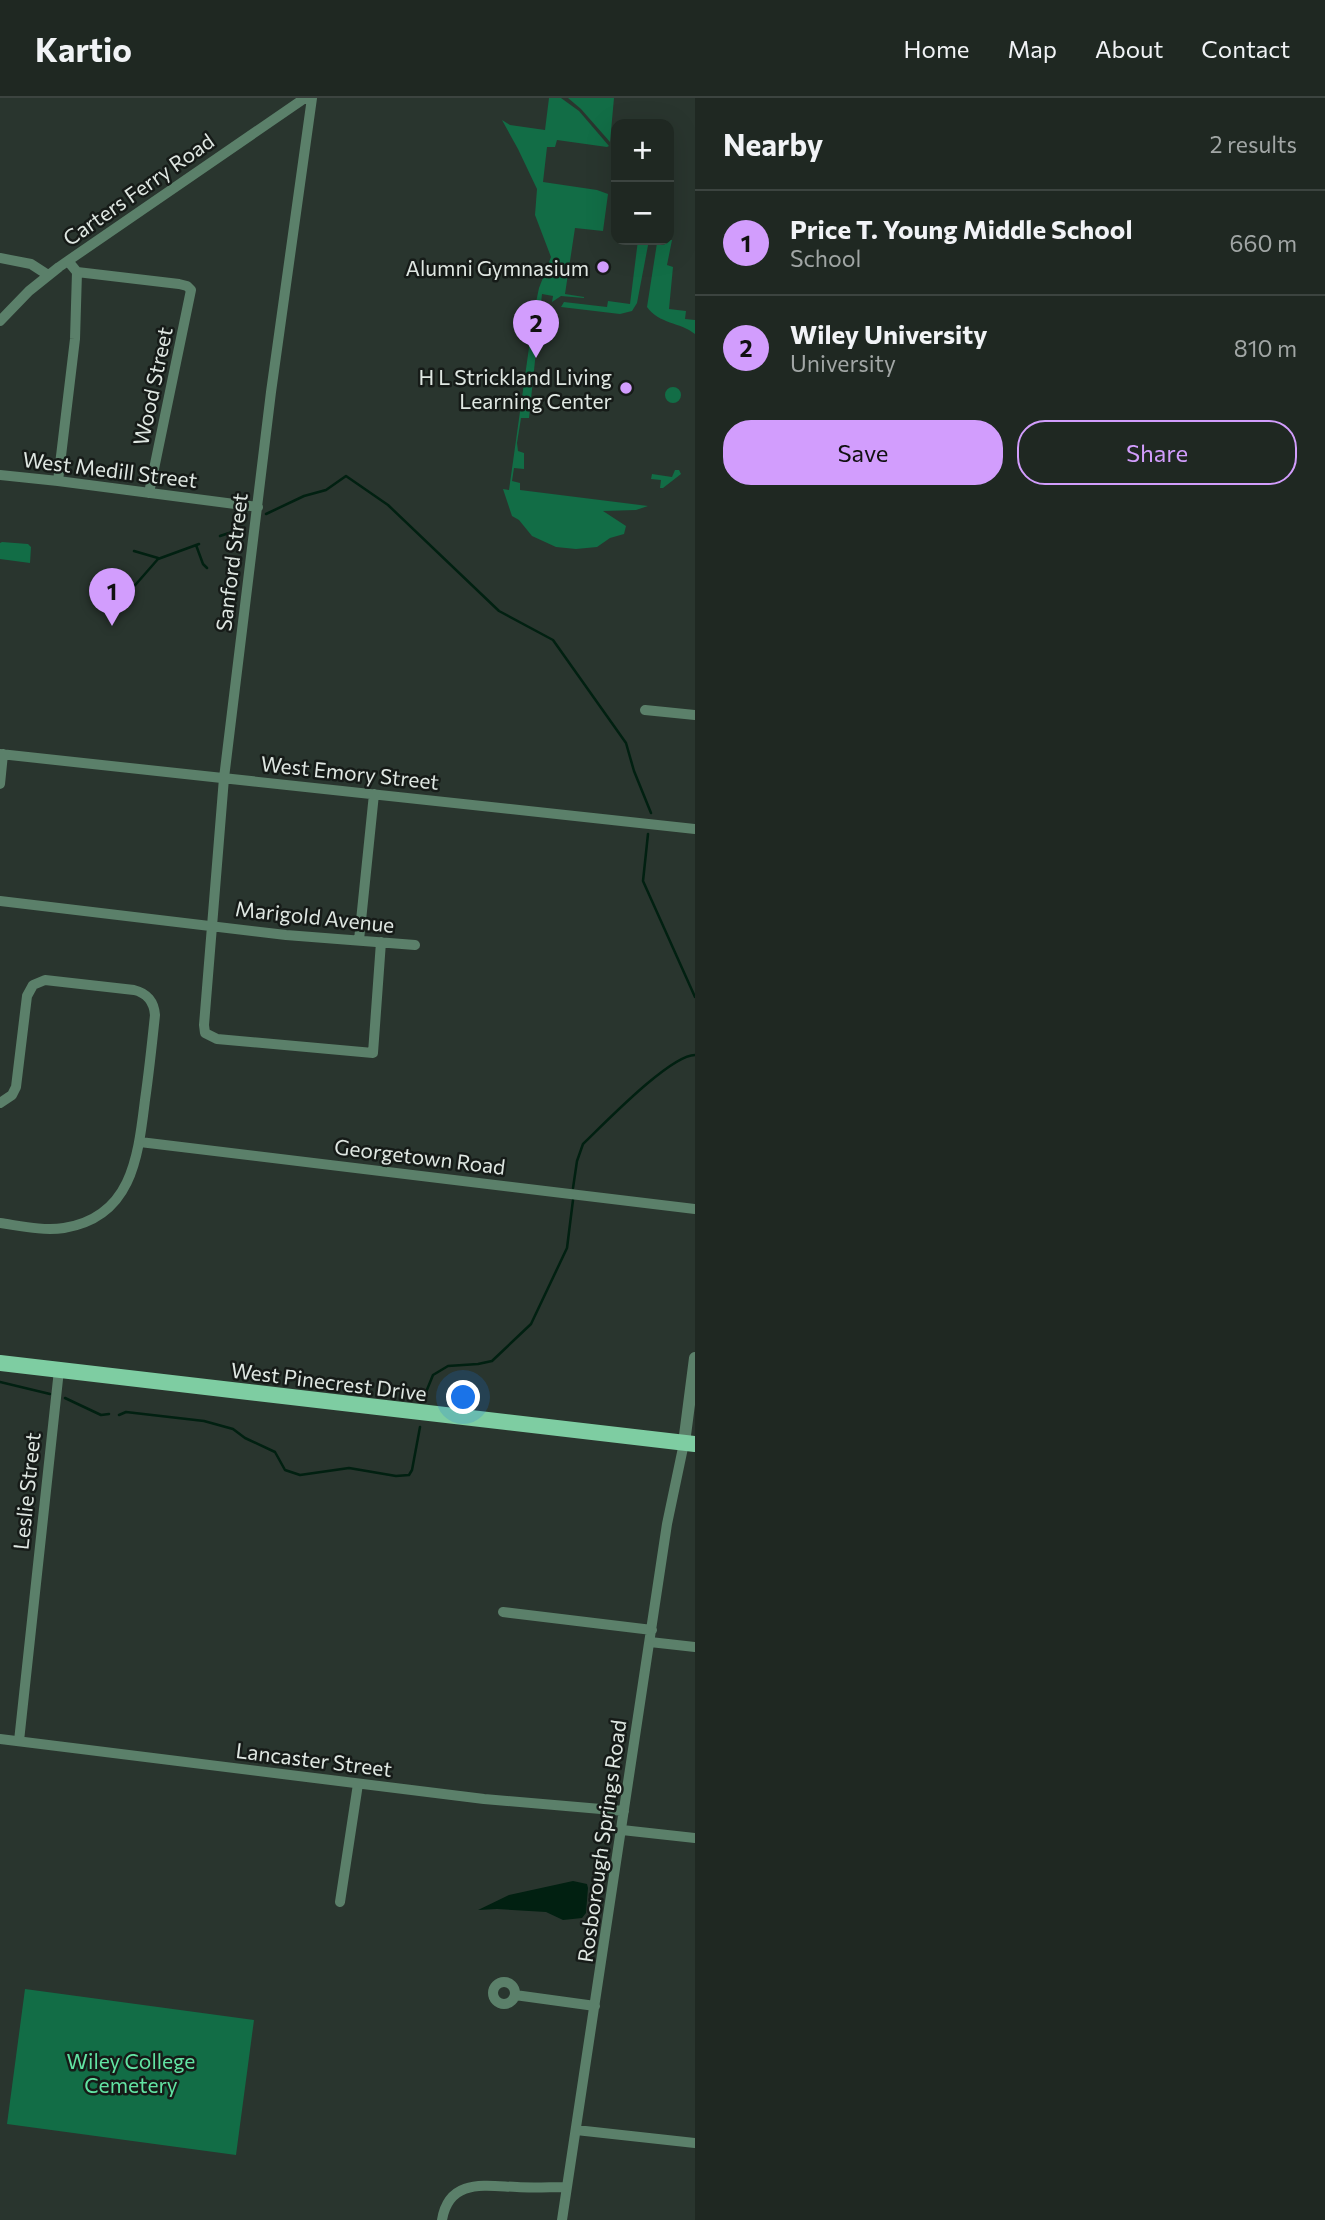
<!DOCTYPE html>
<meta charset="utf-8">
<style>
:root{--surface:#1f2822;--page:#27302a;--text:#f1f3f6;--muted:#a1a6a5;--line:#3c4440;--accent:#d29dfd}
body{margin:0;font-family:Commissioner,sans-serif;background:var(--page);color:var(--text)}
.controls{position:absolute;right:21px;top:21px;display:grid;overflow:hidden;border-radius:14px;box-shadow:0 7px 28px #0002}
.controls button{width:63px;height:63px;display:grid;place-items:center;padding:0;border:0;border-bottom:2px solid var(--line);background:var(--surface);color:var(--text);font:35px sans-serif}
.you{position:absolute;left:464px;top:1300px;width:24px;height:24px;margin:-18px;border:5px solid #fff;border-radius:50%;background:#1a73e8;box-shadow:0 0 0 10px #1a73e833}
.badge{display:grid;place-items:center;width:46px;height:46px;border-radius:50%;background:var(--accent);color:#111;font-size:23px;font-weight:700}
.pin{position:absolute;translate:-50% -58px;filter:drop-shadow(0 2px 4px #0008)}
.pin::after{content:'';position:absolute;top:37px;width:24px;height:21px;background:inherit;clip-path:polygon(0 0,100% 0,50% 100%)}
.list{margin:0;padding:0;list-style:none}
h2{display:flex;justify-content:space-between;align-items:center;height:91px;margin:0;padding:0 28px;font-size:30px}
h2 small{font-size:23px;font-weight:400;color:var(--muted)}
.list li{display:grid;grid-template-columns:46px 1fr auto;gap:21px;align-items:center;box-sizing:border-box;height:105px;padding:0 28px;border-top:2px solid var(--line)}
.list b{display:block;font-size:26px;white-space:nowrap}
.list p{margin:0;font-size:23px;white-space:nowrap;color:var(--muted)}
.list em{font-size:23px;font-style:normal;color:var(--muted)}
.actions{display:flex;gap:14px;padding:21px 28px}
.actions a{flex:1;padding:16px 0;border:2px solid var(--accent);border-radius:28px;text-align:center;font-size:24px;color:var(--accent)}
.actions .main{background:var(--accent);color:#111}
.map{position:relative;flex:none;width:695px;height:2122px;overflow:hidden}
header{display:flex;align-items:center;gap:42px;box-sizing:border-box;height:98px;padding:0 35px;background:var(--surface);border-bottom:2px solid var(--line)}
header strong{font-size:33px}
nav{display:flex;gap:38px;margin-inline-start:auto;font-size:24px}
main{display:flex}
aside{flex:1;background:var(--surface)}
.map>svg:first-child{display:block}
.green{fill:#126d46}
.water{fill:#012011}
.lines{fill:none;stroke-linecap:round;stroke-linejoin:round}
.stream{stroke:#012011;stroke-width:2.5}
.minor{stroke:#5b806a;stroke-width:10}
.tertiary{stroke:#5b806a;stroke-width:12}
.primary{stroke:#7ecda2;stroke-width:16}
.poi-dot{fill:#d29dfd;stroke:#161b18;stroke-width:2.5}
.labels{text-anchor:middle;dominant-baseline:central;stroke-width:5;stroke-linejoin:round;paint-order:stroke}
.street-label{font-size:21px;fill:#dfe7e2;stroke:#161b18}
.poi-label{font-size:21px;fill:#dfe7e2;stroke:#161b18;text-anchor:end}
.park-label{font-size:21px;fill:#62e4a3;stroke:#161b18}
</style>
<header>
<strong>Kartio</strong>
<nav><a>Home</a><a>Map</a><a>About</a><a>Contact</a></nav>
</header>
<main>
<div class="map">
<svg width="695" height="2122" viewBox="0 0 695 2122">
<rect width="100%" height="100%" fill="#29352e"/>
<!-- green -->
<path class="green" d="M549 0H561L579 13 609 48 607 49 557 42 555 49H547L543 84 597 92 608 96 603 133 575 130 565 196 584 199V200L561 198 552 204 553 198 542 196 529 320H521L517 345 518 353 524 355V371L514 370 512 383 520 385V392L648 408 636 412 603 413 626 428 624 436 610 440 597 449 576 451 556 449 532 438 519 422 512 418 503 391 509 392 534 214 539 190 551 159 535 117 537 91 518 51 502 22 510 27 545 32Z
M568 0H614L610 44 581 11Z
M638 142H649L637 205 632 213 620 216 561 209 564 204 607 209 608 203 630 206Z
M660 142H672L667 167 673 169 669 211 686 213 685 221 695 222V236C680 224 659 226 647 209L657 145Z
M665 297a8 8 0 1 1 16 0a8 8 0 1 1-16 0Z
M675 372H679L681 376 663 390H660L661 382 651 381 652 376 672 379Z
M2 444 28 446 31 449 30 465 0 461V445Z
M25 1891 254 1922 236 2057 7 2026Z"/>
<!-- water -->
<path class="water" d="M573 1783 587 1786 588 1790 586 1815 582 1820 563 1822 546 1814 497 1811 478 1812 509 1797Z"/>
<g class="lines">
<!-- stream -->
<path class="stream" d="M266 416 304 398 326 392 346 378 388 407 499 513 553 542 626 645 634 673 651 715
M220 438 244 430
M196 447 203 466 207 470
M134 453 158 460
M130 493 158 461 199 446
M648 736 643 783 695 899
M573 1090 577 1063 583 1046C604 1026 670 957 695 957
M0 1284 50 1296
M424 1299 433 1277 448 1268 478 1266 492 1263 531 1226 567 1150 573 1102
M65 1300 101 1317 109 1316
M119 1317 126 1314 204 1323 233 1331 245 1340 275 1354 285 1372 300 1377 349 1370 396 1378 409 1377 412 1372 420 1329"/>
<!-- minor -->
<path class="minor" d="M312 0 271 294 224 680 204 927 205 935 217 941 373 955 381 844
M0 160 31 166 48 177
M68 163 77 174 179 186 187 188 191 192 149 395
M0 223 29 193 59 169 305 0
M0 377 58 383 258 409
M58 383 75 241 77 174
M645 612 695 617
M0 656 695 731
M0 686 3 656
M0 803 286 837 415 847
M359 842 374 696
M0 1005 12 997 16 989 27 898 33 887 45 882 134 892C147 895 154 904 155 917 152 946 149 974 145 1002 138 1059 132 1119 64 1130 43 1133 21 1128 0 1125
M140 1044 695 1111
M503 1514 652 1532
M650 1544 695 1549
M0 1641 484 1701 624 1713
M19 1643 59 1272
M622 1732 695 1740
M340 1804 358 1686
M493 1895a11 11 0 1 1 22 0a11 11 0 1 1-22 0Z
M515 1897 595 1908
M576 2032 695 2045
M442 2122C449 2080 485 2088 517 2089 533 2090 550 2089 566 2089
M562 2122 667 1426 684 1345"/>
<!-- tertiary -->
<path class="tertiary" d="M684 1345 695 1260"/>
<!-- primary -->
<path class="primary" d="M0 1265 695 1346"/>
</g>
<!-- markers -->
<g class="poi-dot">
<circle cx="603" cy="169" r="7"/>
<circle cx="626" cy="290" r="7"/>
</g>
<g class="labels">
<!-- street labels -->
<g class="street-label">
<text transform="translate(138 91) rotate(-35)">Carters Ferry Road</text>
<text transform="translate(152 288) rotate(-78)">Wood Street</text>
<text transform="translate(110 371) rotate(7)">West Medill Street</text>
<text transform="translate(231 464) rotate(-83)">Sanford Street</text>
<text transform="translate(350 674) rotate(6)">West Emory Street</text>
<text transform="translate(315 818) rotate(6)">Marigold Avenue</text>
<text transform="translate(420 1058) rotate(7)">Georgetown Road</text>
<text transform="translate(329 1283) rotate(7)">West Pinecrest Drive</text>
<text transform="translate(26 1393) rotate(-84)">Leslie Street</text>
<text transform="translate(314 1661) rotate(7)">Lancaster Street</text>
<text transform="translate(601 1743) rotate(-82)">Rosborough Springs Road</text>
</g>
<!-- poi labels -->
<g class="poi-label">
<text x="589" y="169">Alumni Gymnasium</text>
<text x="612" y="278">H L Strickland Living<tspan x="612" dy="24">Learning Center</tspan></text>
</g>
<!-- park labels -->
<g class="park-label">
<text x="131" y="1962">Wiley College<tspan x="131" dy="24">Cemetery</tspan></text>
</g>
</g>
</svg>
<div class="controls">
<button>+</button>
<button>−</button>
</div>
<div class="you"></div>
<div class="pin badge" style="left:112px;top:528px">1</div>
<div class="pin badge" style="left:536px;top:260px">2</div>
</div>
<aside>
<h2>Nearby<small>2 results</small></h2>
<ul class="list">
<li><span class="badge">1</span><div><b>Price T. Young Middle School</b><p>School</p></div><em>660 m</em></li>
<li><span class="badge">2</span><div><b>Wiley University</b><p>University</p></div><em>810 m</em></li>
</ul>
<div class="actions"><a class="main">Save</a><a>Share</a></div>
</aside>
</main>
